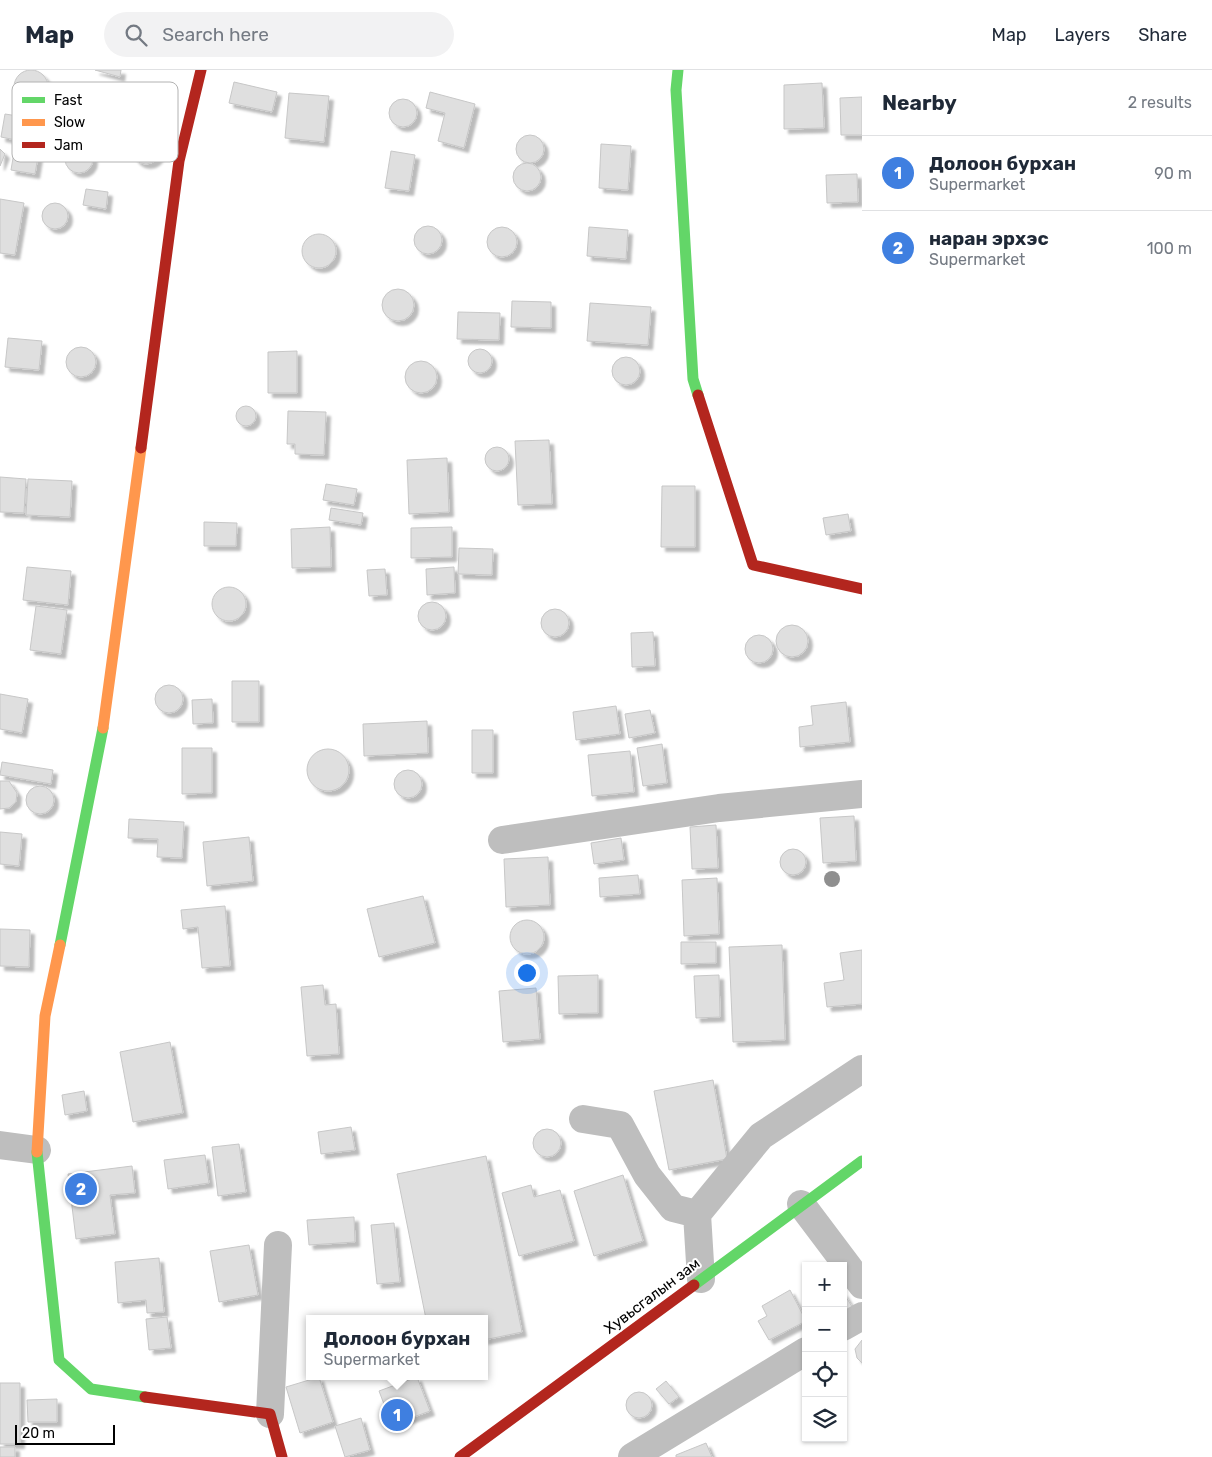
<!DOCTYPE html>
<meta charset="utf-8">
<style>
:root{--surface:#fff;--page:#f2f2f3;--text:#1f2937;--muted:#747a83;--line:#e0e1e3;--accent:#595959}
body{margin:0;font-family:Rubik,sans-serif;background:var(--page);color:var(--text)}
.controls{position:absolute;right:15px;bottom:15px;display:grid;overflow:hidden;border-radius:0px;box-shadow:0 1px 4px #0004}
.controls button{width:45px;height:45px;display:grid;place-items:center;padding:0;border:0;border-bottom:1px solid var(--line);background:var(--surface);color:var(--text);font:25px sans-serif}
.scale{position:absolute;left:15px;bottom:12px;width:100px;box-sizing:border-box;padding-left:5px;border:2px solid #000;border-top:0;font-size:14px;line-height:18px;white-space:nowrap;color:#000;-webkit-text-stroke:4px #fff;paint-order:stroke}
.you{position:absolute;left:526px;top:902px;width:18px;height:18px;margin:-12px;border:4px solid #fff;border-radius:50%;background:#1a73e8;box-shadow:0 0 0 8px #1a73e833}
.badge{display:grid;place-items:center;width:32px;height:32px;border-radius:50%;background:var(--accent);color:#fff;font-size:16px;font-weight:700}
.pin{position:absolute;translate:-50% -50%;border:2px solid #fff;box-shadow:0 1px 5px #0006}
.popup{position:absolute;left:306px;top:1245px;width:182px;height:65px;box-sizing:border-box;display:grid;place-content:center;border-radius:0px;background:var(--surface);filter:drop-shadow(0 1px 4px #0005);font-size:16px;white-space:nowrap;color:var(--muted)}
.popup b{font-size:19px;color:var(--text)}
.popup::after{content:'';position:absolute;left:50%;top:100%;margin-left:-10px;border:10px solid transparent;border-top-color:var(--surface)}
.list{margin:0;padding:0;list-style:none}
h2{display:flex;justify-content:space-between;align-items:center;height:65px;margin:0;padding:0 20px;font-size:21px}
h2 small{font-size:16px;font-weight:400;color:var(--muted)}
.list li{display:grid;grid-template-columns:32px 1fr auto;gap:15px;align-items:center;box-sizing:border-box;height:75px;padding:0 20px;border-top:1px solid var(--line)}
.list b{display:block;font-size:19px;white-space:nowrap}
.list p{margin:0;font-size:16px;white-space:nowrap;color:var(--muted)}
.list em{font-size:16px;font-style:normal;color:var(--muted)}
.icon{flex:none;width:28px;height:28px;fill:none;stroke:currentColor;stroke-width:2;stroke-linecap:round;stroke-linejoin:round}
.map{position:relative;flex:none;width:862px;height:1387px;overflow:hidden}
header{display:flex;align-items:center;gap:30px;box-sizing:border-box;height:70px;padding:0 25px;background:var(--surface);border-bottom:1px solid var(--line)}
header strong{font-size:24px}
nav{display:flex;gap:28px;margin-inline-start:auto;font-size:18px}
.search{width:350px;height:45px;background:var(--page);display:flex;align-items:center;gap:12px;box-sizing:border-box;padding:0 18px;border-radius:28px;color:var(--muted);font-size:19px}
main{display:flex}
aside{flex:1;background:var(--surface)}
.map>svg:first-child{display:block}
.building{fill:#dfdfdf;stroke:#c7c7c7;filter:url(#shadow)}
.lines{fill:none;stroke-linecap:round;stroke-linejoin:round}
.street{stroke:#bebebe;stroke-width:28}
.fast{stroke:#63d668;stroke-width:11}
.slow{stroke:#ff974d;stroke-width:11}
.jam{stroke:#b3261e;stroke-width:11}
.tree{fill:#8f8f8f}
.labels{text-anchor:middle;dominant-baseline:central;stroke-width:4;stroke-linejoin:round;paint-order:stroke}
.street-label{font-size:15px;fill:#000;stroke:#fff}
.key{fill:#fff;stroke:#b2b2b2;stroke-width:1}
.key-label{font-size:14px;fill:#000}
</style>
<header>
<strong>Map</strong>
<div class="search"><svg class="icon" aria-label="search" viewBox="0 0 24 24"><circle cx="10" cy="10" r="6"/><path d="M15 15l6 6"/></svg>Search here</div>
<nav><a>Map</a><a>Layers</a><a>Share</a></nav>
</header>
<main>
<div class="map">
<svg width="862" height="1387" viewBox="0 0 862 1387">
<defs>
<filter id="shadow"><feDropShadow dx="4.5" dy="4.5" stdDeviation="1" flood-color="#0004"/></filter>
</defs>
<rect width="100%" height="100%" fill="#fff"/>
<!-- building -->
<path class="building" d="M95 0H121L120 7Z
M14 17a17 17 0 1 1 34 0a17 17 0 1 1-34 0Z
M234 12 277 22 272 42 229 33Z
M822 13 824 58 784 59V15Z
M128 36a15 15 0 1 1 30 0a15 15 0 1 1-30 0Z
M430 22 475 34 464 78 438 71 445 43 426 38Z
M289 23 329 26 324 72 285 68Z
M862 27V65H841L840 28Z
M389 43a14 14 0 1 1 28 0a14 14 0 1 1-28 0Z
M5 44 44 50 35 104 11 100 16 70 1 67Z
M131 79a15 15 0 1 1 30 0a15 15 0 1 1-30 0Z
M516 79a14 14 0 1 1 28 0a14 14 0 1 1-28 0Z
M601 74 631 76 628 120 599 118Z
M65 89a14 14 0 1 1 28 0a14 14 0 1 1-28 0Z
M0 79 5 84 0 96Z
M391 81 415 85 409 121 385 118Z
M513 107a14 14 0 1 1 28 0a14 14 0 1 1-28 0Z
M857 104 858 132 827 133 826 105Z
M86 119 108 122 106 139 83 135Z
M0 129 24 133 15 185 0 183Z
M42 146a13 13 0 1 1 26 0a13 13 0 1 1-26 0Z
M414 170a14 14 0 1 1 28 0a14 14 0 1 1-28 0Z
M589 157 628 160 626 189 587 186Z
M487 172a15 15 0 1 1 30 0a15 15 0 1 1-30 0Z
M302 181a17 17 0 1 1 34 0a17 17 0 1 1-34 0Z
M382 235a16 16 0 1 1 32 0a16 16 0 1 1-32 0Z
M512 231 551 232V258L511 257Z
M590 233 651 237 648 275 587 271Z
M458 242 500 243 499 270 457 269Z
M8 268 42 271 39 300 5 297Z
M66 292a15 15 0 1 1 30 0a15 15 0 1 1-30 0Z
M468 291a12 12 0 1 1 24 0a12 12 0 1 1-24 0Z
M297 281V323H268V282Z
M612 301a14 14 0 1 1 28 0a14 14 0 1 1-28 0Z
M405 307a16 16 0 1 1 32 0a16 16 0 1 1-32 0Z
M236 346a10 10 0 1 1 20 0a10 10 0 1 1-20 0Z
M288 341 326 342 324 385 295 384V374H287Z
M549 370 552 434 518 435 515 371Z
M485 389a12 12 0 1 1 24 0a12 12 0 1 1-24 0Z
M447 388 449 442 409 444 407 390Z
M0 407 26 409 24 443 0 442Z
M28 409 72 411 70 447 26 445Z
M326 414 357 419 354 435 323 430Z
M662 416H695V477H661Z
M331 438 363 443 361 455 329 450Z
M848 444 851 461 826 465 823 448Z
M204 452 237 453 236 476H204Z
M330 457 331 497 292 498 291 459Z
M452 457V487L411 488V458Z
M459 478 493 479 492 505 458 504Z
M27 497 71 501 68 535 23 530Z
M454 497 455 523 427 525 426 499Z
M385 499 387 525 369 526 367 500Z
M212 534a17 17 0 1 1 34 0a17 17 0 1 1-34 0Z
M418 546a14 14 0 1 1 28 0a14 14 0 1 1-28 0Z
M36 536 67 540 61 584 30 580Z
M541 553a14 14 0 1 1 28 0a14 14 0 1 1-28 0Z
M776 571a16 16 0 1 1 32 0a16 16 0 1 1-32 0Z
M653 562 655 596 632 597 631 563Z
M745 579a14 14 0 1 1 28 0a14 14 0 1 1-28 0Z
M232 611H259V652H232Z
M155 629a14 14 0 1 1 28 0a14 14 0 1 1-28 0Z
M0 624 28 629 22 663 0 659Z
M212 629 213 653 193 654 192 630Z
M846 632 850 672 800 677 799 657 813 655 811 636Z
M616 636 620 664 576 670 573 642Z
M650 640 655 663 629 668 625 644Z
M427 651 428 683 364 686 363 654Z
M472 660H493V703H472Z
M662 674 667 713 643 716 637 678Z
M182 678H212V723L182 724Z
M307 700a21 21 0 1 1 42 0a21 21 0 1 1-42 0Z
M630 681 634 722 592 726 588 685Z
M2 692 53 700 51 714 0 705Z
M394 714a14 14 0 1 1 28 0a14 14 0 1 1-28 0Z
M0 711H9L17 723 16 732 9 738 0 739Z
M26 730a14 14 0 1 1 28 0a14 14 0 1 1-28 0Z
M854 746 856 791 823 793 820 748Z
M129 749 184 752 182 788 157 787 158 769 128 768Z
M716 755 718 798 692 799 690 757Z
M0 762 22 764 19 796 0 794Z
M249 767 253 811 207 816 203 772Z
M621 768 624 790 594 794 591 773Z
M780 792a13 13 0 1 1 26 0a13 13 0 1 1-26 0Z
M548 787 550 835 506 837 504 789Z
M638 805 640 824 600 827 599 808Z
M717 808 719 864 684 866 682 810Z
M423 826 435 873 379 887 367 839Z
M225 836 230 896 202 898 198 857 183 859 181 840Z
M510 867a17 17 0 1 1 34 0a17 17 0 1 1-34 0Z
M0 859 30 860 29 897 0 896Z
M681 872H716V893L681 894Z
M782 875 785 970 733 972 729 877Z
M862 880V934L827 937 824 913 844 910 840 883Z
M598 905V943L559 944 558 906Z
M719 905 720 947 696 948 694 906Z
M323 915 325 935 336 934 339 984 307 986 301 917Z
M536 918 540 969 503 972 499 921Z
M170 972 183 1043 133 1052 120 982Z
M713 1010 727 1089 669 1100 654 1021Z
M84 1021 87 1041 65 1045 62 1025Z
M351 1057 355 1080 321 1084 318 1062Z
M533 1073a14 14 0 1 1 28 0a14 14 0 1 1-28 0Z
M239 1074 246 1122 218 1126 212 1077Z
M205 1085 209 1113 168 1119 164 1090Z
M486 1086 522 1262 484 1270V1249H426L397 1104Z
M132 1096 135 1123 110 1125 115 1164 76 1169 68 1104Z
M623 1105 643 1171 594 1186 574 1121Z
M531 1115 534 1127 560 1120 574 1171 519 1186 502 1123Z
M354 1147 355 1172 309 1175 307 1150Z
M394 1153 400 1212 377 1214 371 1155Z
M249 1175 258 1225 219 1232 210 1181Z
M159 1188 164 1242 147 1243 146 1230 118 1233 115 1192Z
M790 1220 806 1251 769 1270 758 1251 767 1246 762 1236Z
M843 1222 854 1240 843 1247Z
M167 1247 171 1278 149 1280 146 1249Z
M862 1270V1293L857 1288 855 1279Z
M319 1307 333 1352 300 1363 286 1317Z
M417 1307 430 1341 392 1355 379 1321Z
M666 1311 679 1327 669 1334 656 1319Z
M0 1313H20V1374H0Z
M626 1335a13 13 0 1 1 26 0a13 13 0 1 1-26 0Z
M57 1329V1352H28L27 1330Z
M361 1348 370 1380 345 1387 335 1356Z
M706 1373 712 1387H676V1385Z
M0 1377H15V1387H0Z"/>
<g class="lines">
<!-- street -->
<path class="street" d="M502 770 719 738 862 724
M583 1049 620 1055 647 1105 673 1138 697 1144
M0 1075 37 1080
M801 1134 862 1215
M701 1209 697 1144 761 1066 862 999
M843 1257 862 1246
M270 1344 278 1175
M632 1387 806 1281"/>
<!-- fast -->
<path class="fast" d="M678 0 676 20 693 309 698 325
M60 875 103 658
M37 1082 59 1290 91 1319 145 1327
M694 1215 862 1091"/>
<!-- slow -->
<path class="slow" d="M103 658 141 378
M37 1082 45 946 60 875"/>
<!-- jam -->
<path class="jam" d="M698 325 753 495 862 519
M141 378 179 91 201 0
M145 1327 270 1344 282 1387
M460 1387 694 1215"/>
</g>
<!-- trees -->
<circle class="tree" cx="832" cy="809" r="8"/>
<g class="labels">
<!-- street labels -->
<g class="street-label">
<text transform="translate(652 1226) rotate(-37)">Хувьсгалын зам</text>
</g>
</g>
<!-- legend -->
<rect x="12" y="12" width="166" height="80" rx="8" class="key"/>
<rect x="22" y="27" width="23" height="6" fill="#63d668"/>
<rect x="22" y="49" width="23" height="7" fill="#ff974d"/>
<rect x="22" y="72" width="23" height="6" fill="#b3261e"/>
<g class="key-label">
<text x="54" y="35">Fast</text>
<text x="54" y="57">Slow</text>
<text x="54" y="80">Jam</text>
</g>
</svg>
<div class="controls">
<button>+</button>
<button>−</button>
<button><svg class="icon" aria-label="locate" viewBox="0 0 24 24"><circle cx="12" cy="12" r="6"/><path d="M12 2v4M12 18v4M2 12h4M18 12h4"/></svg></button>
<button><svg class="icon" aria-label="layers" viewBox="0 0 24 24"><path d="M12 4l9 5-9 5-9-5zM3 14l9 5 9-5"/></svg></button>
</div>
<div class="scale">20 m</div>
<div class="you"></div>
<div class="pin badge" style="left:397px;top:1345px;background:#3f7fe0">1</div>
<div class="popup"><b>Долоон бурхан</b>Supermarket</div>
<div class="pin badge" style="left:81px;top:1119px;background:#3f7fe0">2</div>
</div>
<aside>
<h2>Nearby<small>2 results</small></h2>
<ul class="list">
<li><span class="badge" style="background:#3f7fe0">1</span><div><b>Долоон бурхан</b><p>Supermarket</p></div><em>90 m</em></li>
<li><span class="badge" style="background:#3f7fe0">2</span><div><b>наран эрхэс</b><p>Supermarket</p></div><em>100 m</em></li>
</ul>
</aside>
</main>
